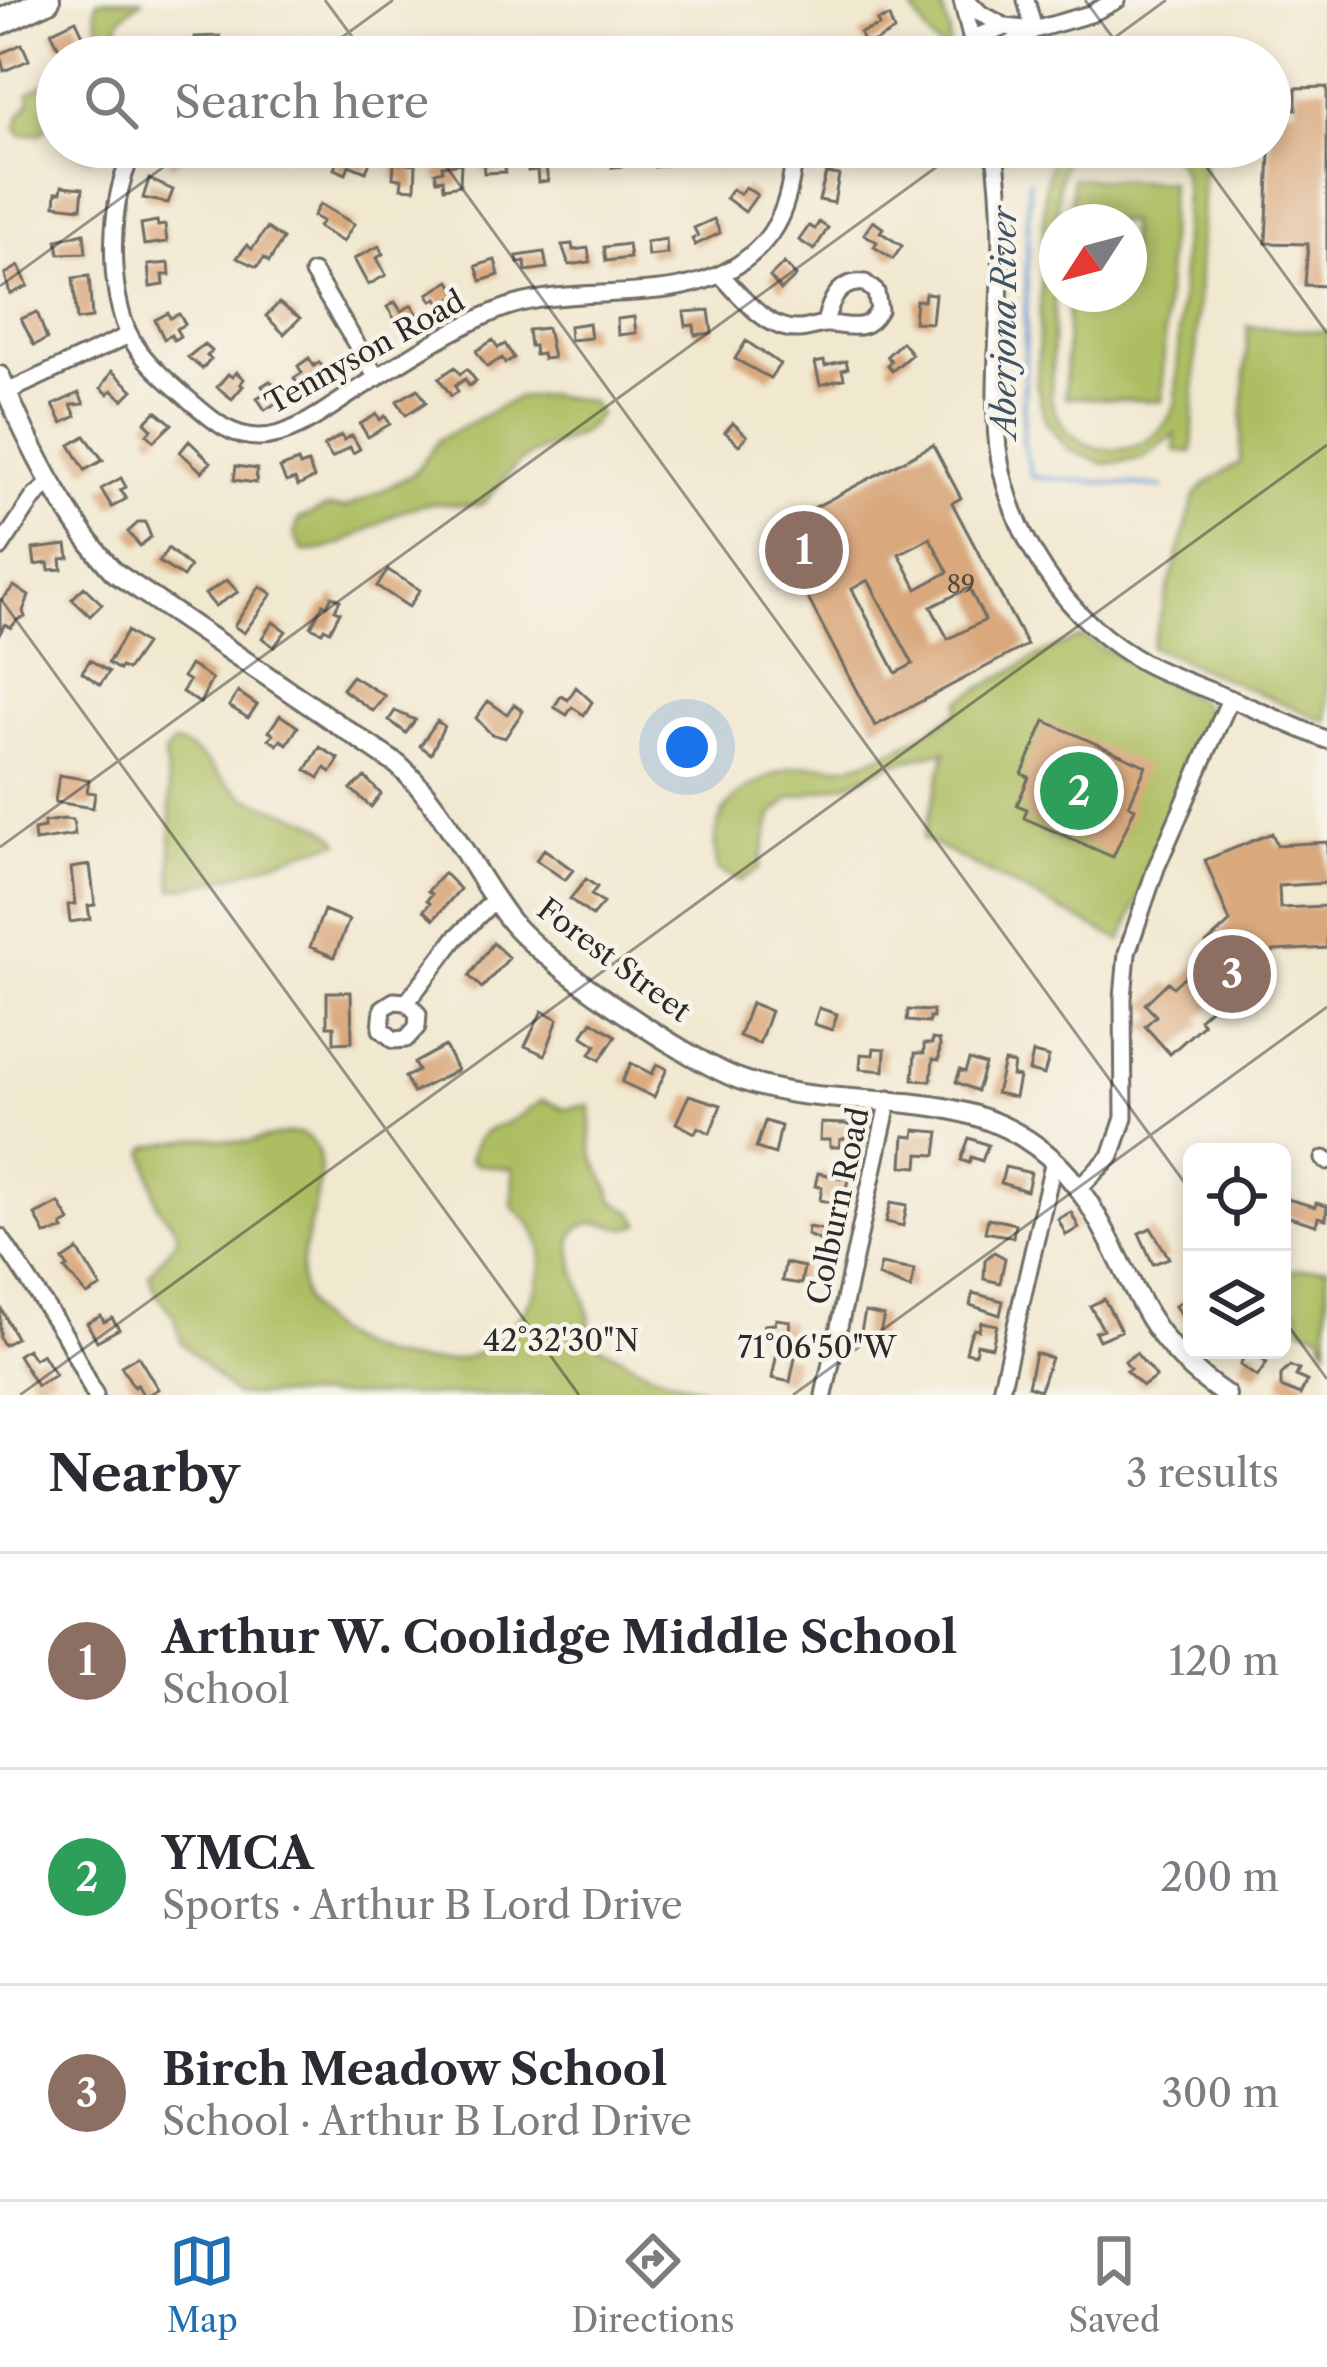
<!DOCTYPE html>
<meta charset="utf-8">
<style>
:root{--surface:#fff;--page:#f2f2f3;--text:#2b2b33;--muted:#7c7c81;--line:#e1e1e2;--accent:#1f6fb2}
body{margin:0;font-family:"Libre Caslon Text",serif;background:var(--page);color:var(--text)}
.controls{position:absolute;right:36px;bottom:36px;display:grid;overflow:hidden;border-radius:18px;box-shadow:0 6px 18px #0003}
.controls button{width:108px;height:108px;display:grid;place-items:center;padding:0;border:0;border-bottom:3px solid var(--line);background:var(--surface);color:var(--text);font:60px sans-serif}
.compass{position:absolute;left:1039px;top:204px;width:108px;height:108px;border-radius:50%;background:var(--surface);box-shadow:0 6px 18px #0003;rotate:234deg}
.you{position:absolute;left:687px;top:747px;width:42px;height:42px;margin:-30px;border:9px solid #fff;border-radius:50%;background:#1a73e8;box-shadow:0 0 0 18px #1a73e833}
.badge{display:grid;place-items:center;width:78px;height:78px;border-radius:50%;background:var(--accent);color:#fff;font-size:39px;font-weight:700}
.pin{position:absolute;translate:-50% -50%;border:6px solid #fff;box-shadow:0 3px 12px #0006}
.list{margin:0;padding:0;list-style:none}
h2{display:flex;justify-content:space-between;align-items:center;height:156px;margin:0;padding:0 48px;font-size:51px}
h2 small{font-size:39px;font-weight:400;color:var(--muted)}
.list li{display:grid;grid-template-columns:78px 1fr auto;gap:36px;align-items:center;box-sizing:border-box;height:216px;padding:0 48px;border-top:3px solid var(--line)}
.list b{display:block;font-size:45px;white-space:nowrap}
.list p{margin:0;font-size:39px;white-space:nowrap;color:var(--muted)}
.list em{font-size:39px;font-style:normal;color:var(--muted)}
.icon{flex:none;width:66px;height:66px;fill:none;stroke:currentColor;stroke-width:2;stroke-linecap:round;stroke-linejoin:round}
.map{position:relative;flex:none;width:1327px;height:1395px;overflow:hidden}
.search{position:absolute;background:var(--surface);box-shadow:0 6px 18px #0003;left:36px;right:36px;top:36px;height:132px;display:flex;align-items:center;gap:30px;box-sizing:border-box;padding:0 42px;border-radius:66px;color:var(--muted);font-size:45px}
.sheet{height:804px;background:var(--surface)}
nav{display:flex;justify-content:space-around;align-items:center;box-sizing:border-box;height:168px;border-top:3px solid var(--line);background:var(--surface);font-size:33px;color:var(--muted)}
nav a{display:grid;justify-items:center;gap:6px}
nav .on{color:var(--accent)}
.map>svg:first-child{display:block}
.green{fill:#adbe62;stroke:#6c7446;stroke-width:3}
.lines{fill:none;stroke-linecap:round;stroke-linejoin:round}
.stream{stroke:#6aa0d7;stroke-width:4.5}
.building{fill:#d9a87d;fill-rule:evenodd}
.minor-casing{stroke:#706d65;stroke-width:21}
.tertiary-casing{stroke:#706d65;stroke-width:24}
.primary-casing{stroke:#706d65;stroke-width:30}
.minor{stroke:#fff;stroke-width:15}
.tertiary{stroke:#fff;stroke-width:18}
.primary{stroke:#fff;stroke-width:24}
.ticks{fill:none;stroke:#2b2b2b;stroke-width:3;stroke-opacity:0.45}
.labels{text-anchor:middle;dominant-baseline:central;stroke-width:9;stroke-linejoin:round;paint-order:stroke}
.number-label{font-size:24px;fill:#564a40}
.street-label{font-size:30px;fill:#2b2b2b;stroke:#f7f3e8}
.water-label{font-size:33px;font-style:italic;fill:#415467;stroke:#f7f3e8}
.ticks-label{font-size:30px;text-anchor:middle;fill:#2b2b2b;stroke:#f7f3e8;stroke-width:9;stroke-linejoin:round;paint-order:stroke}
</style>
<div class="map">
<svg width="1327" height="1395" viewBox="0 0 1327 1395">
<rect width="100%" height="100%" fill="#f7f3e8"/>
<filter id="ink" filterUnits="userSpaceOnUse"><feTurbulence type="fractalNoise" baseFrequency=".00833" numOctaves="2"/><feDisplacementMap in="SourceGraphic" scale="24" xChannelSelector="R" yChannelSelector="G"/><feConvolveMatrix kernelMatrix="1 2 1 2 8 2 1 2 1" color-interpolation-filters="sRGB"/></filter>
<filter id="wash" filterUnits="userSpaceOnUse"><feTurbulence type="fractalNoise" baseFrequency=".004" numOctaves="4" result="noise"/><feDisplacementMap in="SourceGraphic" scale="48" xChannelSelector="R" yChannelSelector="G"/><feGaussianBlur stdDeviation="2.7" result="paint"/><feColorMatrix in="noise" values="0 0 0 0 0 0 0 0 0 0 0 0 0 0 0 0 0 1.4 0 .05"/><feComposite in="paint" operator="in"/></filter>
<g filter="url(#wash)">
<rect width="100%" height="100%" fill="#f1e8d0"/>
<!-- green -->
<path class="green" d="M97 0H142L122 16 110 46C99 33 93 16 97 0Z
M907 0H939L950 32 948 55 929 37Z
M57 75V117L40 134 21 135 16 128C18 115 22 113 30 103L29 93Z
M1059 147H1075L1063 165 1058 188 1051 397C1066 465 1154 468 1176 402L1185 194 1182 170 1167 147H1204L1192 452 1175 451V434L1142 459 1104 464 1069 450 1045 421 1037 385 1045 188 1050 163Z
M1072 178 1170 182 1162 401 1065 397 1068 294H1129V222H1071Z
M1248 326 1327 332V722L1151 647 1195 496 1203 486 1240 462Z
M546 395 590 401 599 414C582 443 550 442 524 459 507 471 497 490 483 504 462 509 440 499 417 506 375 518 347 553 303 551L294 534 299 519 327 507 345 508 373 495 413 474 440 439 517 398Z
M1082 637 1201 702 1209 719 1207 734 1121 941 923 839 946 751 890 764 853 782 791 798 772 815 759 869 739 881 718 870C707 824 725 797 765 779 776 774 787 767 800 766 819 763 837 769 856 764 893 754 926 734 957 712L960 700 1047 651Z
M173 743C205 748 219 784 248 798 272 809 327 820 340 842 284 854 230 883 172 889L170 795 164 754Z
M543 1100 565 1109 589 1105C593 1121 589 1138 593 1155 598 1173 610 1181 612 1200L633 1212 640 1223C627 1234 612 1222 594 1223 554 1225 578 1276 584 1297 590 1313 589 1329 596 1344L651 1373 720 1395H235L181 1342 175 1317 157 1295 149 1275 178 1237 174 1226 158 1207 145 1151 148 1147C169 1143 191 1138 211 1138 223 1139 236 1143 248 1142 265 1140 296 1126 310 1139 341 1169 292 1248 302 1290 317 1353 434 1379 484 1350 520 1329 555 1275 536 1233 531 1222 520 1214 512 1206L513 1169 475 1164 470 1159C479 1122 494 1133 519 1116 528 1111 533 1105 543 1100Z
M1327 1267V1347L1319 1333 1301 1327 1298 1310 1282 1302V1271Z"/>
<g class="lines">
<!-- stream -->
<path class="stream" d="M1029 181 1023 441 1032 477 1162 487"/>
</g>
<g id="blocks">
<!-- building -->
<path class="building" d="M889 17 894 31 865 47 860 33 879 26 877 21Z
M76 20 87 44 78 48 75 41 59 48 51 32Z
M220 36V41H227L228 57H204V52L196 53 195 37Z
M257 42 276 44 274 57H255Z
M637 42 639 57H616L615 50 626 49 625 43Z
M729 43 730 57H713L711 45Z
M22 44 29 60 4 71 0 54Z
M1327 87V286L1305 285 1308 244 1266 243 1272 108 1296 109V88Z
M58 147H97L91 161Z
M171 147H188L191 150 172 166 167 161 171 158 167 152Z
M609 147H634L633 165 612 167Z
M652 147H673L674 163 655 167Z
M586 148 588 162 570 165 568 150Z
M354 153 371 159 366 172 349 165 346 174 334 169 339 156 352 160Z
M544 153 548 181 538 182 537 170 528 171 526 155Z
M504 158 505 172 484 173 483 160Z
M394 163 416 164 415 189 401 188 402 179 393 178Z
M461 163 460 185 444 188 443 179 437 180 435 172 443 170 442 166Z
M826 173 839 175 834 203 819 200Z
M149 179 173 190 168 203 143 198Z
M62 186 83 188 81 208 55 205 56 192H61Z
M745 187 757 195 745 212 726 198 732 189 740 194Z
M320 204 354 224 343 242 318 227 322 221 313 216Z
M714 219 720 233 695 245 692 239 698 236 694 228Z
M157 221 158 226 165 225 167 242 144 245 141 224Z
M873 221 883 228 880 232 902 246 893 259 874 247 877 242 864 234Z
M819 222 828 228 814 250 799 240 809 226 815 229Z
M267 228 283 239 269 262 264 258 257 267 237 258 247 245 252 249Z
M84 233 86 253 59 254 57 240Z
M666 239 667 254 648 256 646 242Z
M572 244 573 250 588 248 590 262 569 265 562 245Z
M628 244 630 258 606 261 604 247Z
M379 246 383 254 377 258 386 275 368 285 354 259Z
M544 252 547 268 526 271 525 262 518 263 517 256Z
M495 260 499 275 481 281 476 266Z
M169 263 170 275H163L164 285 150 287 148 265Z
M784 263 796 276 781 290 770 277Z
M19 266 28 286 10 294 5 274Z
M89 276 92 318 77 320 73 278Z
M450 281 458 295 441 305 437 298 432 301 428 294Z
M925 293 935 294 932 323 914 322 916 300 924 301Z
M395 302 401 311 412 305 420 318 401 329 387 307Z
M279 303 300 318 284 334 266 316Z
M709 310 712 333 695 335 694 325 686 326 684 312Z
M37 312 47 339 34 345 21 319Z
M168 313 170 318 179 314 185 324 176 329 180 336 174 340 171 335 164 339 155 320Z
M634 317 636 333 618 335 617 319Z
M589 323 591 338 570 340 569 326Z
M547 328 553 358 543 359 542 354 535 355 534 346H530L528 330Z
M493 340 498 348 505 344 514 358 505 363 502 358 487 367 476 351Z
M746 341 780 364 770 378 735 359Z
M902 342 912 354 892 371 887 365 891 361 887 356Z
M204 344 212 351 207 356 211 359 202 369 188 357Z
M309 358 314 366 319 362 327 374 302 390 294 378 302 373 298 366Z
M824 361 825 366 846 361 848 368 842 370 844 379 820 385 815 363Z
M455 367 460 374 467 369 476 381 469 386 465 379 455 386 458 392 451 396 439 378Z
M112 371 133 390 123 400 112 390 108 394 101 388Z
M236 372 244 379 240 384 243 386 232 399 217 387 228 374 232 377Z
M270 381 286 397 265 410 257 398 266 392 262 386Z
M418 389 426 402 406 415 397 401Z
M79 393 84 404 71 405 76 416 62 423 53 405Z
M156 411 172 424 154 441 147 434 152 429 145 422Z
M377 414 380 420 385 416 390 424 368 437 360 424Z
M733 423 747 436 739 445 725 432Z
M341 435 344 440 352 435 360 449 353 453 350 447 332 458 324 446Z
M85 436 103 460 85 470 70 445Z
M189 441 211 462 202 472 180 452Z
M933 445 961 498 952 503 1027 645 875 726 802 587 823 576 793 519ZM930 538 948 572 917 589 899 554ZM868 580 913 664 896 673 852 589ZM969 588 985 620 948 639 931 607Z
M298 461 300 466 308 463 314 478 298 486 295 479 286 482 280 468Z
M236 466 257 469 256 483 234 480Z
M121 478 126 487 120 490 126 499 112 507 101 489Z
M139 522H145L151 537 140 546 128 532Z
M67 545 69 558 61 559 62 569 49 570 48 563 35 565 33 549Z
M168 548 190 567 183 577 159 562Z
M388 570 420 590 409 607 377 586Z
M227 580 238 592 215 606 205 594Z
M14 586 29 596 23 611 25 617 17 620 11 628 5 624 0 633V602Z
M260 586 272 594 244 633 234 626Z
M84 587 102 604 90 616 72 599Z
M332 596 340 600 335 610 340 612 330 631 324 628 322 632 311 627 323 604 327 606Z
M273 622 286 631 274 647 262 638Z
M127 631 145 644 127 670 121 667 119 670 108 663Z
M90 660 109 672 100 685 82 672Z
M190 665 212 679 200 703 182 692 189 681 183 677Z
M352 676 385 696 373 711 342 689Z
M576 687 592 702 584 715 572 707 567 715 554 707 561 696 568 700Z
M238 692 257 705 248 718 229 706Z
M488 701 507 714 514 704 523 711 505 738 491 734 476 718Z
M395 711 415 720 406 733 389 720Z
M280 715 298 727 287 744 281 740 277 745 269 739 273 734 269 731Z
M437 721 444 726 431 754 420 746Z
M1045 721 1146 766 1129 805 1135 808 1113 857 1024 818 1027 809 1017 805 1029 777 1022 774Z
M320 747 339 759 331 772 325 768 319 778 306 770Z
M59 775 89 780 87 792 95 793 93 808 55 802Z
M365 777 381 794 371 807 351 789Z
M65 819 73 820 75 835 35 841 34 830 44 828V822Z
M1272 833 1277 845 1327 842V883L1279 886 1280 908 1327 906V948L1274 951 1199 1019 1203 1024 1170 1054 1145 1026 1156 1016 1145 1004 1168 982 1173 987 1212 951 1206 944 1230 922 1205 860Z
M544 849 573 870 565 880 536 860Z
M90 865 95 905 88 906 90 919 70 922 68 905 75 904 71 868Z
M444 873 460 889 434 919 424 910 430 903 427 900 432 894 428 891Z
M586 879 597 887 591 895 603 903 592 916 570 899Z
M324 910 349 920 334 957 310 947Z
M493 943 509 958 482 988 469 976Z
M327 992H351L352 1042 334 1043V1026H327Z
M751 1003 771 1011 759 1044 739 1036Z
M819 1008 837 1014 832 1030 814 1024Z
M908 1010 933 1011V1018H929V1023L907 1021Z
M542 1011 558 1019 545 1055 525 1046Z
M592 1021 616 1036 600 1060 590 1054 596 1045 582 1036Z
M932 1039 939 1040 940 1045 939 1060 933 1059 931 1081 913 1080 915 1053H924V1044H932Z
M445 1046 457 1070 413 1093 405 1077 418 1071 414 1063Z
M874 1048 885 1049 884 1071 860 1069 861 1054 873 1055Z
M1033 1053 1049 1057 1044 1075 1029 1071Z
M969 1060 985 1065 977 1091 956 1082 960 1070 965 1072Z
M1004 1062 1014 1064 1012 1076 1019 1077 1015 1097 996 1093Z
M631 1063 652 1074 657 1064 667 1069 654 1097 622 1082Z
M689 1095 721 1105 710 1133 698 1127 695 1133 676 1123Z
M765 1121 781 1126 775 1154 756 1148Z
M821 1123 846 1124 851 1127V1136L840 1140 839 1147H830V1140H820Z
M915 1130 939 1132 936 1155 919 1154 918 1167 902 1166 904 1136 914 1137Z
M969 1138 988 1145 982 1161 971 1157 969 1163 961 1160Z
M1005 1167 1031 1173 1027 1191 1001 1183Z
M818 1173 848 1179 843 1205 820 1200 822 1187 815 1186Z
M1284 1198 1315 1207 1316 1203 1327 1206 1326 1219 1318 1217 1316 1225 1282 1215Z
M891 1202 907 1205 903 1226 886 1222Z
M59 1203 70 1221 62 1225 64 1230 45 1234 35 1215Z
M1071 1212 1079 1228 1066 1235 1058 1219Z
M988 1218 1015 1224 1013 1237 985 1232Z
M808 1227 834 1231 831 1245 807 1235Z
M1151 1228 1169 1258 1153 1264 1139 1233Z
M78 1250 101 1287 87 1295 65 1269 68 1267 63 1260Z
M994 1252 1005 1258 1000 1283 984 1279 985 1260Z
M785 1263 804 1267 801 1284 782 1281Z
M881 1264 914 1270 911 1289 878 1276Z
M973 1293 1003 1301 1000 1315 970 1305Z
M1189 1296 1192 1322 1188 1324 1175 1306Z
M1104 1299 1121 1331 1099 1340 1095 1332 1103 1329 1090 1306Z
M0 1306 16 1338 4 1345 0 1338Z
M865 1312 884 1316 877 1345 859 1341Z
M101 1316 104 1322 112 1318 119 1329 97 1341 87 1323Z
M776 1319 790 1321 788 1340 762 1336 764 1325 775 1324Z
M981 1322 997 1325 992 1347 977 1344 975 1354 966 1352 970 1336 974 1329 979 1330Z
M27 1349 34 1359 42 1354 55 1375 37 1386 18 1355Z
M1247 1350H1260L1256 1355 1267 1363 1257 1377 1240 1365Z
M777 1353 795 1358 790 1382 772 1378Z
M1035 1353 1051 1358 1040 1390 1028 1386Z
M1136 1353 1156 1377 1143 1386 1126 1371 1130 1369 1125 1361Z
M138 1356 158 1389 148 1395H143L137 1384 134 1387 121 1366Z
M1290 1366 1299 1370 1296 1376 1307 1381 1300 1395 1281 1387V1375Z"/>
</g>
</g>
<g filter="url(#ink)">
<use href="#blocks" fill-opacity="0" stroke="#706d65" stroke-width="3"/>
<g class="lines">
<!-- minor casing -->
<g class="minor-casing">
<path id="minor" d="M962 0 976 57
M967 0 980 13 1006 27
M1026 0 1034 30
M971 38 1006 27 1034 30
M988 57 1034 30 1090 14 1117 0
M137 147C107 191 106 295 132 340 146 364 168 381 188 399 209 417 229 437 259 437 293 437 328 408 357 390 402 362 450 329 499 310 575 280 669 310 739 264 782 235 791 196 795 147
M994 147C1009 239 994 329 996 421 998 515 1054 608 1134 657 1162 674 1195 684 1226 697 1260 711 1293 726 1327 740
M313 273 377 378
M721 275C741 296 767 331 799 329 809 329 819 323 828 324 850 325 866 334 879 310L876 292 865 283C839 280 830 301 825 323
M7 392 129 335
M0 548 34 497 52 482
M407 1002 418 1014 417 1027 406 1039 394 1040 381 1029 383 1008 394 1001 407 1002 455 939 495 899
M1324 1159 1327 1161
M1080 1187 1111 1156 1124 1118 1123 998 1127 953 1156 868 1230 699
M0 1237 66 1337 95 1395
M824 1395 889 1099
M1000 1395 1054 1160"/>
</g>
<!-- tertiary casing -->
<g class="tertiary-casing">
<path id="tertiary" d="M0 376C28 444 64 517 114 572L398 765C447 809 469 867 509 919 543 963 686 1059 739 1079 837 1116 947 1080 1036 1146 1096 1189 1113 1257 1150 1318 1169 1349 1196 1375 1226 1395"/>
</g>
<!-- primary casing -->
<g class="primary-casing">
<path id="primary" d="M0 22 47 0"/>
</g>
<!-- minor -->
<use href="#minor" class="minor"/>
<!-- tertiary -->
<use href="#tertiary" class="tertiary"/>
<!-- primary -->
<use href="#primary" class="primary"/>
</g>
</g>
<!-- ticks -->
<path class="ticks" d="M325 0 367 57M1085 0 1127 57M315 57 393 0M1088 57 1166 0M432 147 1192 1193M1192 147 1327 333M0 286 191 147M0 598 579 1395M0 847 964 147M1282 1317 1327 1379M20 1395 1327 445M793 1395 1327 1007"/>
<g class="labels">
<!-- number labels -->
<g class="number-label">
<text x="961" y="584">89</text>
</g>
<!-- street labels -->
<g class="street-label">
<text transform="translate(365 352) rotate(-29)">Tennyson Road</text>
<text transform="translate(614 960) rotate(37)">Forest Street</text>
<text transform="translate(838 1206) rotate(-78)">Colburn Road</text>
</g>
<!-- water labels -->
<g class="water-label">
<text transform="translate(1004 322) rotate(-90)">Aberjona River</text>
</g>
</g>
<g class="ticks-label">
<text x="561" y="1351">42°32'30"N</text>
<text x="817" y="1358">71°06'50"W</text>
</g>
</svg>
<div class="controls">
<button><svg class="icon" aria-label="locate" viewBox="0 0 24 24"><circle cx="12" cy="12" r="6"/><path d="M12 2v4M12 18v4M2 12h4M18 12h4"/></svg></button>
<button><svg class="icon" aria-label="layers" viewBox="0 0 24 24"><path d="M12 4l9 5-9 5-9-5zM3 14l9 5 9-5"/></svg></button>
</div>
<svg class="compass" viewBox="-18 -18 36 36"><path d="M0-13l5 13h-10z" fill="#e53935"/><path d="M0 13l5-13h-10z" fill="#7c7c81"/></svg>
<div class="you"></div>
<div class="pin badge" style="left:804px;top:550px;background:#8d6e63">1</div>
<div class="pin badge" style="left:1079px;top:791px;background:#2e9e5b">2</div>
<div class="pin badge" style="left:1232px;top:974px;background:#8d6e63">3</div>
<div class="search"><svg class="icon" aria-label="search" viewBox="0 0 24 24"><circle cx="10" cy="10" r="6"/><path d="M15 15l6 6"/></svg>Search here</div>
</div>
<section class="sheet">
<h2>Nearby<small>3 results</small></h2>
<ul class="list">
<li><span class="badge" style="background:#8d6e63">1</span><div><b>Arthur W. Coolidge Middle School</b><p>School</p></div><em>120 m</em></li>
<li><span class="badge" style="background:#2e9e5b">2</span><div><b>YMCA</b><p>Sports · Arthur B Lord Drive</p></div><em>200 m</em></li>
<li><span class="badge" style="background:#8d6e63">3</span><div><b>Birch Meadow School</b><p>School · Arthur B Lord Drive</p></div><em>300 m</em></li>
</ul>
</section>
<nav>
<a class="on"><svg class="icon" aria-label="map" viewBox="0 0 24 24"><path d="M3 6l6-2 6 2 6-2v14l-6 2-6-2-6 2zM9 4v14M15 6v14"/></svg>Map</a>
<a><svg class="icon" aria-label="directions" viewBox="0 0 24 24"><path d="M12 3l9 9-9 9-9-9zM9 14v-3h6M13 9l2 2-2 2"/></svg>Directions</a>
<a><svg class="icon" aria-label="saved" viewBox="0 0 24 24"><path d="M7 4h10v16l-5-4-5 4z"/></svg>Saved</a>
</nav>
